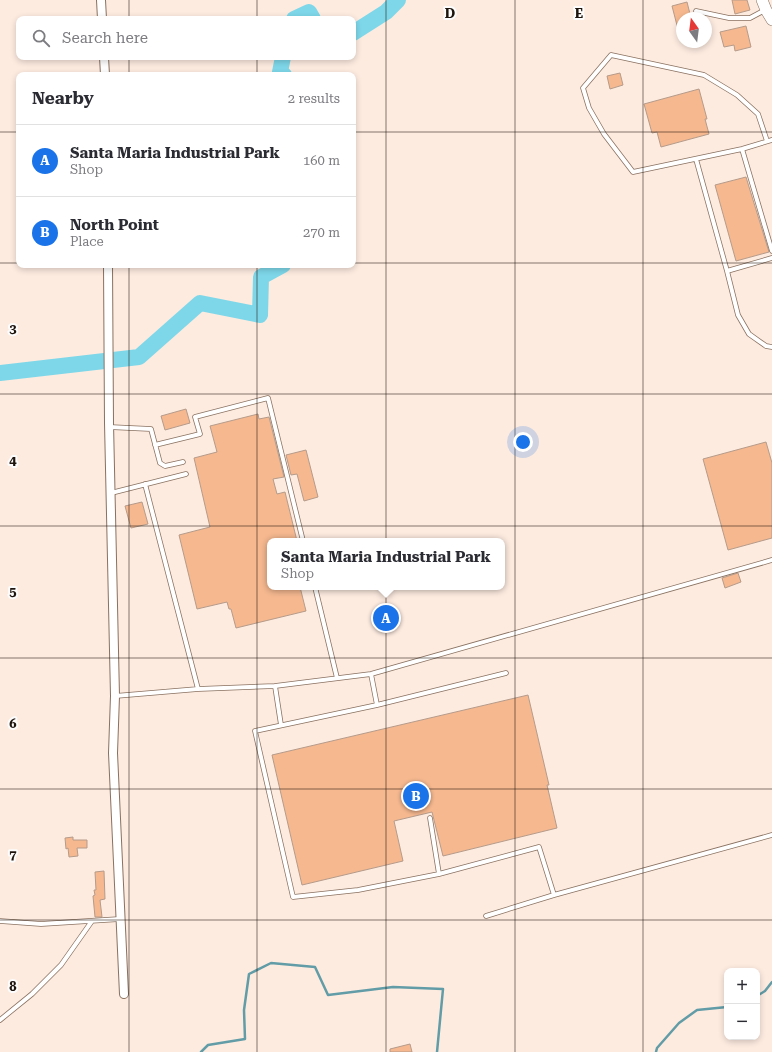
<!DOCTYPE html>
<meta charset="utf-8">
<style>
:root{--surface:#fff;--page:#f7f7f7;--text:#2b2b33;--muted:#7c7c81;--line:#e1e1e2;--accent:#1a73e8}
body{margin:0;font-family:"Roboto Serif",serif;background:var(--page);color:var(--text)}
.controls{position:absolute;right:12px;bottom:12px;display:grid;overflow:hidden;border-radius:8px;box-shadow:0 2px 6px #0003}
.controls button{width:36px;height:36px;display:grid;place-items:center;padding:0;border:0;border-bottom:1px solid var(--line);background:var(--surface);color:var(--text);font:20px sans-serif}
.compass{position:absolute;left:676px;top:12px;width:36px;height:36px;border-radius:50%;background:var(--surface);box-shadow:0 2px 6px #0003;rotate:346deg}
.you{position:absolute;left:523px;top:442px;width:14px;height:14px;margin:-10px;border:3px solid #fff;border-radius:50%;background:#1a73e8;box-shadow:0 0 0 6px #1a73e833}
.badge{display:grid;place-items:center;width:26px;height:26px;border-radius:50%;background:var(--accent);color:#fff;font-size:13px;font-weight:700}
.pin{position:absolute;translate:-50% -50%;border:2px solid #fff;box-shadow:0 1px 4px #0006}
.popup{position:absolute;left:267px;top:538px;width:238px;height:52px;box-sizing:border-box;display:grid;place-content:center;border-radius:8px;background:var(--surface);filter:drop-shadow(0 1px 3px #0005);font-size:13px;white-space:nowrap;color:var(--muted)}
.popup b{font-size:15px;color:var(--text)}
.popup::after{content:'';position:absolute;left:50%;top:100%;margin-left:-8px;border:8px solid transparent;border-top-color:var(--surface)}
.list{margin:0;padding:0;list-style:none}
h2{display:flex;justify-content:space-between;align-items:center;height:52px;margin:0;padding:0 16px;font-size:17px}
h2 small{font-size:13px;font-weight:400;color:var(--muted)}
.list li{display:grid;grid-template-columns:26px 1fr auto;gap:12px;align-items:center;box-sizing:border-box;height:72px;padding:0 16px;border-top:1px solid var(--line)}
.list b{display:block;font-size:15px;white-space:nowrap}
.list p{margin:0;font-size:13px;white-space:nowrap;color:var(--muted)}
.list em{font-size:13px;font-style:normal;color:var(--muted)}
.icon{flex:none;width:22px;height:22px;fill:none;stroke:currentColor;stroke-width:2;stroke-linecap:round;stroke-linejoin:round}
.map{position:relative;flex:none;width:772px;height:1052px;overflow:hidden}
.search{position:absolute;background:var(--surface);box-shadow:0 2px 6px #0003;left:16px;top:16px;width:340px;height:44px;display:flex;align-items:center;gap:10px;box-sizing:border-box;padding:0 14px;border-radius:8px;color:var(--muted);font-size:15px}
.panel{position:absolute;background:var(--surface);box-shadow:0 2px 6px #0003;left:16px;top:72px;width:340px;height:196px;border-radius:8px}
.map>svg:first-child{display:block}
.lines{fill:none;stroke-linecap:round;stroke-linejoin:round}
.stream{stroke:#619ca7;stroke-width:2.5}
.river{stroke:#7ed7e9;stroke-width:16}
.building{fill:#f5b88f;stroke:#b69b8a}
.lane-casing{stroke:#897160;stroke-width:5.5}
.street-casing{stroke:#897160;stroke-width:10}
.secondary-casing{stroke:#897160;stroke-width:12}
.lane{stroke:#fff;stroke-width:4}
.street{stroke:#fff;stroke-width:8}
.secondary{stroke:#fff;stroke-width:11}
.grid{fill:none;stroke:#1d140d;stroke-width:1;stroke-opacity:0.55}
.grid-label{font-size:13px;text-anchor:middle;font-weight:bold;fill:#1d140d;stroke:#fcfcfc;stroke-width:4;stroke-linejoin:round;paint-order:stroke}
</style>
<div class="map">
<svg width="772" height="1052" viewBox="0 0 772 1052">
<rect width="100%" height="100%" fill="#fdebe0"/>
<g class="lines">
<!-- stream -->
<path class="stream" d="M757 996 765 991 772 982
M201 1052 208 1045 245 1039 244 1010 249 974 271 963 315 967 328 995 393 987 443 989 437 1052
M656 1052 657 1048 679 1023 697 1010 727 1007"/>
<!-- river -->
<path class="river" d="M294 19 309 12 313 19
M353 33 386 12 398 0
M283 57 280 72 284 75
M0 373 139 357 200 303 260 315 261 277 283 265"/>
</g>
<!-- building -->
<path class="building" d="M732 0H747L750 10 735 14Z
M687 2 691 18H682V36L680 37 672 6Z
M746 26 751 47 735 51 734 45 724 47 720 32Z
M620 73 623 85 610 89 607 76Z
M699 89 707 119H705L709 134 661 147 657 132 652 133 644 104Z
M746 177 769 252 736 261 715 185Z
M186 409 190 423 165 430 161 416Z
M258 414 259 419 269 417 284 477 273 479 277 494 285 492 297 541H270V587H300L306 611 236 628 231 609H229L227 602 197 609 179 535 210 527 194 458 217 452 210 426Z
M766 442 772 463V538L728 550 703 459Z
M306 450 318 497 304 501 297 474 291 475 286 455Z
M142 502 148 524 131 528 125 506Z
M738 573 741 582 725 588 722 578Z
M528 695 549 785H547L557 828 443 856 432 812 394 821 403 861 302 885 272 755Z
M73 837V840H87V848H77L78 856 69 857 68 848 66 849 65 838Z
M104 871 105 899 100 900 102 917H95L93 896 95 895 94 890H96L95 872Z
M410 1044 412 1052H390V1049Z"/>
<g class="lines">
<!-- lane casing -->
<g class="lane-casing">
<path id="lane" d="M696 11 729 18H750L765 10
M767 141 758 114 737 95 704 75 611 55 583 88 589 108 604 134 633 172 742 149 772 140
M742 149 772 251
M696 159 727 271 738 315 749 334 766 346 772 347
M727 271 772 258
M109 427 151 429 160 463 165 466 183 462
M155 445 200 434 195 417 268 398 303 541
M145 484 198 689
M111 493 186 474
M315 587 337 678
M506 673 377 705 255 731 293 897 358 890 439 874 539 847 554 895
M371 674 377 705
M275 686 281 725
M115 696 198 689 275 686 371 674 772 560
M430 818 439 874
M486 916 554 895 772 835
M0 921 41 924 120 919
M0 1020 32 994 61 965 92 921"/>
</g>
<!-- street casing -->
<g class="street-casing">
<path id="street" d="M101 0 102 19
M104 57 105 75
M108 265 109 423 115 696 113 753 124 994"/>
</g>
<!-- secondary casing -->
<g class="secondary-casing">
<path id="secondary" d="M762 0 766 10 772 20"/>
</g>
<!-- lane -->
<use href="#lane" class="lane"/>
<!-- street -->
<use href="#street" class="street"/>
<!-- secondary -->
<use href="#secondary" class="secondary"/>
</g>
<!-- grid -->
<path class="grid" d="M129 0V19M257 0V19M386 0V1052M515 0V1052M643 0V1052M129 57V75M257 57V75M0 132H19M353 132H772M0 263H19M353 263H772M129 265V1052M257 265V1052M0 394H772M0 526H772M0 658H772M0 789H772M0 920H772"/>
<g class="grid-label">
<text x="450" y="18">D</text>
<text x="579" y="18">E</text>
<text x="13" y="333">3</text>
<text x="13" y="465">4</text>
<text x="13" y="596">5</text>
<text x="13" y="728">6</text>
<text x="13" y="859">7</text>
<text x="13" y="991">8</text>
</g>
</svg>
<div class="controls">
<button>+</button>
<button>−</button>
</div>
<svg class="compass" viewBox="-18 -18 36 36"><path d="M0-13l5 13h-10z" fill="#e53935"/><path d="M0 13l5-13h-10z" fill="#7c7c81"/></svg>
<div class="you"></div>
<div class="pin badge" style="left:386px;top:618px">A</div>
<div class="popup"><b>Santa Maria Industrial Park</b>Shop</div>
<div class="pin badge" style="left:416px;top:796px">B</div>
<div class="search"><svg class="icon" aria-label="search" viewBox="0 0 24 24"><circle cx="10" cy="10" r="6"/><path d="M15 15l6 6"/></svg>Search here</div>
<section class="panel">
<h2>Nearby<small>2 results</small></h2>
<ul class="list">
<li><span class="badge">A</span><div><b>Santa Maria Industrial Park</b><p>Shop</p></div><em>160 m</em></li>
<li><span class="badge">B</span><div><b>North Point</b><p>Place</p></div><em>270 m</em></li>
</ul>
</section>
</div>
